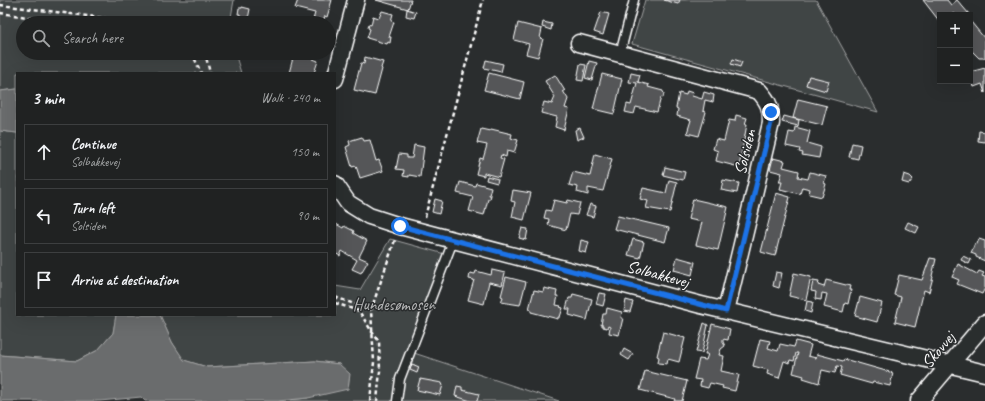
<!DOCTYPE html>
<meta charset="utf-8">
<style>
:root{--surface:#202222;--page:#2d2f2f;--text:#f1f3f6;--muted:#a2a4a5;--line:#3d3f40}
body{margin:0;font-family:Caveat,sans-serif;background:var(--page);color:var(--text)}
.controls{position:absolute;right:12px;top:12px;display:grid;overflow:hidden;border-radius:0px;box-shadow:0 4px 16px #0002}
.controls button{width:36px;height:36px;display:grid;place-items:center;padding:0;border:0;border-bottom:1px solid var(--line);background:var(--surface);color:var(--text);font:20px sans-serif}
.stop{position:absolute;width:12px;height:12px;margin:-9px;border:3px solid #1a73e8;border-radius:50%;background:#fff}
.stop.end{background:#1a73e8;border-color:#fff;box-shadow:0 1px 4px #0008}
.list{margin:0;padding:0;list-style:none}
h2{display:flex;justify-content:space-between;align-items:center;height:52px;margin:0;padding:0 16px;font-size:17px}
h2 small{font-size:13px;font-weight:400;color:var(--muted)}
.list li{display:grid;grid-template-columns:26px 1fr auto;gap:12px;align-items:center;box-sizing:border-box;height:56px;margin:0 8px 8px;padding:0 8px;border:1px solid var(--line);border-radius:0px}
.list b{display:block;font-size:15px;white-space:nowrap}
.list p{margin:0;font-size:13px;white-space:nowrap;color:var(--muted)}
.list em{font-size:13px;font-style:normal;color:var(--muted)}
.icon{flex:none;width:22px;height:22px;fill:none;stroke:currentColor;stroke-width:2;stroke-linecap:round;stroke-linejoin:round}
.map{position:relative;flex:none;width:985px;height:401px;overflow:hidden}
.search{position:absolute;background:var(--surface);box-shadow:0 4px 16px #0002;left:16px;top:16px;width:320px;height:44px;display:flex;align-items:center;gap:10px;box-sizing:border-box;padding:0 14px;border-radius:22px;color:var(--muted);font-size:15px}
.panel{position:absolute;background:var(--surface);box-shadow:0 4px 16px #0002;left:16px;top:72px;width:320px;height:244px;border-radius:0px}
.map>svg:first-child{display:block}
.green{fill:#414445;stroke:#a0a2a2}
.water{fill:#6a6c6d;stroke:#a6a7a7}
.building{fill:#555758;stroke:#fff}
.lines{fill:none;stroke-linecap:round;stroke-linejoin:round}
.lane-casing{stroke:#fff;stroke-width:11}
.street-casing{stroke:#fff;stroke-width:19}
.path{stroke:#fff;stroke-width:2.5;stroke-dasharray:4 3;stroke-linecap:butt}
.lane{stroke:#2a2d2e;stroke-width:8}
.street{stroke:#2a2d2e;stroke-width:16}
.route{stroke:#1a73e8;stroke-width:5}
.labels{text-anchor:middle;dominant-baseline:central;stroke-width:3;stroke-linejoin:round;paint-order:stroke}
.street-label{font-size:17px;fill:#fff;stroke:#2a2d2e}
.park-label{font-size:17px;fill:#b3b4b5;stroke:#2a2d2e}
</style>
<div class="map">
<svg width="985" height="401" viewBox="0 0 985 401">
<rect width="100%" height="100%" fill="#2a2d2e"/>
<filter id="ink" filterUnits="userSpaceOnUse"><feTurbulence type="fractalNoise" baseFrequency=".025" numOctaves="2"/><feDisplacementMap in="SourceGraphic" scale="8" xChannelSelector="R" yChannelSelector="G"/><feConvolveMatrix kernelMatrix="1 2 1 2 8 2 1 2 1" color-interpolation-filters="sRGB"/></filter>
<g filter="url(#ink)">
<!-- green -->
<path class="green" d="M0 0H234L230 23H23V53H235L241 73H17V89L0 91Z
M645 0H816L878 112 632 44Z
M0 131 17 133V315H116L113 333 98 350 77 361 0 355Z
M390 239 452 256 414 353 559 401H279L308 398 339 364 315 361 207 367 183 360 172 342 160 315H335V286L360 290Z"/>
<!-- water -->
<path class="water" d="M17 89V133L0 131V91Z
M116 315H160L172 342 184 360 207 367 315 361 339 364 350 374 348 389 308 398 279 401H145L141 397 100 401H0V355L77 361 98 350 113 333Z"/>
<!-- building -->
<path class="building" d="M298 0H332L327 17 325 16 323 22 326 23H312L315 13 295 8Z
M376 0H411L408 9Z
M664 0H680L678 4Z
M923 0H947L951 5 957 0 969 14 956 15 954 13 951 15H940V22Z
M242 7 250 9 248 19 240 17V14H238L239 8H242Z
M407 9 416 12 414 18 406 16Z
M382 11 393 14 391 21 394 22 389 37H391L390 43 388 42 387 44 367 38 370 29 368 28 369 24 371 25 373 16 379 18Z
M601 12 609 14 603 35 594 32Z
M543 22 552 24 551 30 542 27Z
M970 22H971L985 39V58H979L970 49Z
M518 23 542 29 540 38 543 39 538 57 526 54 529 44 514 40Z
M292 53H314L313 59 318 61 314 73H289L293 58 291 57Z
M365 57 383 62 381 68 382 69 375 95 354 90 361 63 364 64Z
M733 59 742 62 740 67 731 64Z
M486 60 503 64 501 72 484 68Z
M589 61 597 63 592 80 585 78Z
M580 64 586 65 583 81 577 80Z
M985 68V93L982 84 974 87 970 74V72Z
M489 73 524 82 520 99 484 90Z
M631 73 640 75 638 82 649 85 648 87 663 91V92L664 93 663 98 661 97 657 112 636 107 634 114 625 112 627 104 631 105 637 83 629 82Z
M602 74 622 79 614 114 593 109Z
M555 75 565 91H563L568 99 565 108 569 109 564 130 555 127 557 117 541 113 544 102 552 104 555 97 545 81Z
M809 76 829 81 826 91 806 85Z
M687 91 693 93 692 96 702 99 704 92 714 95 713 102 705 100 703 111 706 112 699 136 687 133 691 120 677 116 678 109 676 108 679 93 686 95Z
M798 99 827 106 822 125 793 118Z
M736 115 747 118 745 124H747L739 167 716 161 718 151 713 149 716 139 724 141 729 120 735 121Z
M784 116 799 120 798 126 782 122Z
M795 127 810 131 807 143 821 147 819 158 802 155 803 153 799 152 800 149 786 146 789 132 794 133Z
M580 128 584 137 577 140 575 130Z
M481 129 490 131 491 129 512 134 511 138 518 140 514 153 507 151 506 157 501 155 500 158 504 159 499 177 484 173V176L476 174 480 158 483 159 487 145 477 143Z
M979 131 985 132V142L978 141Z
M362 137 364 141 370 140 376 161 379 160 383 171 360 178 356 166 352 167 346 147 350 145 349 141Z
M852 143 861 145 858 159 849 157Z
M414 145 424 147 420 177 409 175V177L403 176 404 170 396 169 399 154 407 155V158H412Z
M595 154 612 159 603 191 588 188V195L577 192 578 187 569 185 573 172 590 176Z
M773 158 785 161 783 167 799 171 798 177 808 179 810 172 826 176 824 183 826 184 822 197 809 194 810 189 802 187 800 194 780 189 782 182H779L782 173 770 170Z
M665 167 685 172 683 180 663 175Z
M904 174 910 176 913 179 909 184 902 182Z
M487 176 498 179 497 183 486 180Z
M669 180 677 182 670 212 646 208 648 201 640 199 643 188 666 193Z
M723 180 739 183 737 193 721 190Z
M460 182 475 186 476 183 491 187 489 195H491L490 199H488L484 215 469 211 473 197 457 193Z
M513 190 531 193 524 220 512 217 515 202 511 201Z
M776 193 790 197 775 256 761 252Z
M435 199 442 201 439 214 432 212Z
M693 199 728 207 718 250 696 245 702 222 688 219Z
M554 200 567 203 568 200 580 203 577 215 570 214 566 230 548 225 549 219 544 218 546 210 551 211Z
M590 204 596 206 593 217 586 215Z
M618 216 669 228 665 242 614 229Z
M908 222 919 227 916 233 905 228Z
M336 224 343 228 344 226 354 231 353 233 367 241 359 257 368 261 361 273 352 269 357 260 342 251 340 256 335 253V227Z
M522 228 528 229 526 240 519 238Z
M633 239 644 242 640 258 628 255Z
M979 239 985 241V261L976 257V255L971 253 975 243 977 244Z
M581 240 589 242 586 253 579 251Z
M963 256 971 260 969 264 961 260Z
M677 257 695 262 692 275 674 270Z
M930 258 936 259 932 276 933 277 929 292 924 290 915 327 895 322 901 297 894 295 899 275 922 280Z
M958 264 977 274 979 271 984 273 982 276 985 277V288L982 294 957 284 959 280 952 277Z
M492 270 505 273 502 285 489 282 484 304 468 300 474 280 469 279 470 273 475 274 476 271 491 275Z
M776 272 782 273 779 288 773 286Z
M794 273 811 277 806 300 789 296Z
M506 277 526 282 520 305 501 302 503 297 501 296Z
M826 280 850 286 849 290H851L848 304 845 303 843 312 824 307 827 294 822 293 821 300 815 299 816 292 811 291 813 281 819 282 818 285 824 287Z
M544 288 557 291 556 296H558L556 305 561 306 560 307 563 308 560 317H558V319L531 312V310L529 309 534 290 543 292Z
M599 293 606 294 603 306 596 304Z
M573 294 592 299 587 320 569 315 570 309H566L569 298H572Z
M860 297 882 303 877 322 855 316Z
M626 300 633 302 630 312 624 311Z
M807 301 813 302 811 313 805 311Z
M607 308 622 312 621 318H623L619 335 609 333 610 327 608 326 607 328 603 327V325H601L603 314H606Z
M704 323 708 325 702 353 696 352Z
M712 324 730 329 728 340 723 339V342L725 346 721 349 719 355 724 356 721 371 739 375 735 391 722 388 723 386 710 383 708 388 700 386 701 380 694 379 699 359 706 360 708 354H705Z
M663 332 685 338 679 362 668 359 667 364 658 363 659 357 657 356Z
M760 339 770 341 768 348 778 351 780 344 794 347 796 341 811 345 808 356 816 358 817 354 843 361 844 359 893 373 890 386 873 382 872 384 840 375 842 367 837 366 835 373 822 370 819 383 803 378 804 376 793 373 798 353H796L794 361 790 360 789 363 784 361 779 378 767 374 768 370 753 366Z
M624 349 633 354 629 360 621 355Z
M412 364 419 367 417 373 410 370Z
M645 371 687 381 682 401H674L675 399 640 390Z
M420 379 442 383V384L443 385 440 395 417 390Z
M457 386 462 387V390L479 394 477 401H471L455 396Z"/>
<g class="lines">
<!-- lane casing -->
<g class="lane-casing">
<path id="lane" d="M620 54 634 0
M397 401 400 379 453 241"/>
</g>
<!-- street casing -->
<g class="street-casing">
<path id="street" d="M579 43 759 91C769 102 771 108 771 123L726 311
M335 79 356 0
M335 184 348 203 369 216 400 226 701 305 985 373
M919 401 985 323"/>
</g>
<!-- path -->
<path class="path" d="M0 5 144 23
M0 13 67 23
M191 53 193 55 201 73
M203 53 206 57 210 73
M425 217 483 0
M335 297 371 310
M335 303 359 311 372 332 379 341 380 371 377 401
M370 401 374 362 371 310 395 240"/>
<!-- lane -->
<use href="#lane" class="lane"/>
<!-- street -->
<use href="#street" class="street"/>
</g>
</g>
<g class="lines" filter="url(#ink)">
<!-- route -->
<path class="route" d="M400 226 726 311 771 123V112"/>
</g>
<g class="labels">
<!-- street labels -->
<g class="street-label">
<text transform="translate(745 152) rotate(-76)">Solsiden</text>
<text transform="translate(658 274) rotate(15)">Solbakkevej</text>
<text transform="translate(938 350) rotate(-50)">Skovvej</text>
</g>
<!-- park labels -->
<g class="park-label">
<text x="394" y="304">Hundesømosen</text>
</g>
</g>
</svg>
<div class="controls">
<button>+</button>
<button>−</button>
</div>
<div class="stop" style="left:400px;top:226px"></div>
<div class="stop end" style="left:771px;top:112px"></div>
<div class="search"><svg class="icon" aria-label="search" viewBox="0 0 24 24"><circle cx="10" cy="10" r="6"/><path d="M15 15l6 6"/></svg>Search here</div>
<section class="panel">
<h2>3 min<small>Walk · 240 m</small></h2>
<ul class="list">
<li><svg class="icon" aria-label="ahead" viewBox="0 0 24 24"><path d="M12 20V5M6 11l6-6 6 6"/></svg><div><b>Continue</b><p>Solbakkevej</p></div><em>150 m</em></li>
<li><svg class="icon" aria-label="left" viewBox="0 0 24 24"><path d="M17 20v-9H6M10 6l-5 5 5 5"/></svg><div><b>Turn left</b><p>Solsiden</p></div><em>90 m</em></li>
<li><svg class="icon" aria-label="arrive" viewBox="0 0 24 24"><path d="M6 21V4h12l-3 4 3 4H6"/></svg><div><b>Arrive at destination</b></div></li>
</ul>
</section>
</div>
